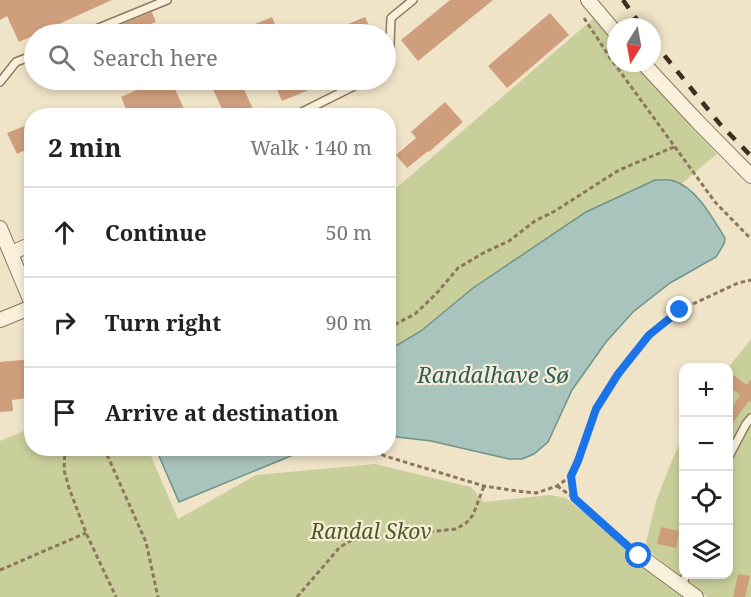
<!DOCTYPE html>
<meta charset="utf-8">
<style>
:root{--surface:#fff;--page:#f2f2f2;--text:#222;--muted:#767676;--line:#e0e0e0}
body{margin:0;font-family:"Noto Serif",serif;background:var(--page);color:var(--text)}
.controls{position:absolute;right:18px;bottom:18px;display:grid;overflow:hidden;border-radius:12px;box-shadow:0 3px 9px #0003}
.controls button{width:54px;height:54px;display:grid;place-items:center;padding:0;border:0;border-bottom:2px solid var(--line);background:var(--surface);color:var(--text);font:30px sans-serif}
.compass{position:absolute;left:607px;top:18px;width:54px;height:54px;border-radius:50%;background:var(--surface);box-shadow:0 3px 9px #0003;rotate:191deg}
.stop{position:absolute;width:18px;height:18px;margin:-14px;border:4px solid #1a73e8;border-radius:50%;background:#fff}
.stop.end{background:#1a73e8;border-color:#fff;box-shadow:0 2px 6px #0008}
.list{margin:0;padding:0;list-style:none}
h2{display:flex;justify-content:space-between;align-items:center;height:78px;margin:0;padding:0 24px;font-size:26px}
h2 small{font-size:20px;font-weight:400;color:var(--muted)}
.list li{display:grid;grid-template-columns:39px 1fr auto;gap:18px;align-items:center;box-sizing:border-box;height:90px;padding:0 24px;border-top:2px solid var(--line)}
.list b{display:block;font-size:22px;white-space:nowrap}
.list em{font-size:20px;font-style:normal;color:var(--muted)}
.icon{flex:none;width:33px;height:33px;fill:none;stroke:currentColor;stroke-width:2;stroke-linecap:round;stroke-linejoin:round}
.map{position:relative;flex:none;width:751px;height:597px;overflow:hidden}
.search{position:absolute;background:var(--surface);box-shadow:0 3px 9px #0003;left:24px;top:24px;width:372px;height:66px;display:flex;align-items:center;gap:15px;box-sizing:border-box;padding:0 21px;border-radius:33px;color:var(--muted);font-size:22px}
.panel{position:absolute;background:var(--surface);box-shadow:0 3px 9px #0003;left:24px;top:108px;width:372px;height:348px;border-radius:24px}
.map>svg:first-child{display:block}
.green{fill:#c9cf9b}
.water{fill:#a9c4bc;stroke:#6f938a;stroke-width:1.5}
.building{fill:#cf9f7d}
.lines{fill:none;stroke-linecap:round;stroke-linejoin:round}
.service-casing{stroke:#8d765c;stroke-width:10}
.minor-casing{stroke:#8d765c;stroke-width:16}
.path{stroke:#8d765c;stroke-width:3;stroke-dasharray:4.5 3;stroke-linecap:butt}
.service{stroke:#faf1dc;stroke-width:7}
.minor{stroke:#faf1dc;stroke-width:14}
.rail{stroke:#3d2e20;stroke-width:4.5;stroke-dasharray:10 10;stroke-linecap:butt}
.route{stroke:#1a73e8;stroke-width:8}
.labels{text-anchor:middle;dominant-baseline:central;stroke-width:4.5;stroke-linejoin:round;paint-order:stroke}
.park-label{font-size:21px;font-style:italic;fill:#4d5a26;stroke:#f7eed8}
.water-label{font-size:22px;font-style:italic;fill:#2f5d5a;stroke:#f7eed8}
</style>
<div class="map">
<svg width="751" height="597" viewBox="0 0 751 597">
<rect width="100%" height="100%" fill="#f0e4c8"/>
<!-- green -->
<path class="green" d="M594 18 616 42V63H635L717 154 681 184 671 180 473 288 421 331 389 350 388 195Z
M751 339V597H708L687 583 645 547 656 501 670 465 683 436 684 574H728V368Z
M31 428 32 448 148 449 178 519 256 475 375 464 471 487 484 502 550 495 566 498 688 597H0V441Z"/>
<!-- water -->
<path class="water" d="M655 180C661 180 668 179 674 181 697 188 713 219 725 238L724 244 716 257 670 283 633 312 606 342 572 390 548 442 534 454 522 459H509L431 441 389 436V350L421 331 473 288 586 212Z
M290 448 293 455 179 502 156 449Z"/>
<!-- building -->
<path class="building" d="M0 0H112L19 42 7 16 0 20Z
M450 0H493L418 61 401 40Z
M152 12 156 22 126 34H98Z
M550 13 569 35 507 88 488 66Z
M272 17 279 34H257L253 25Z
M365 17 373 34H324Z
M160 80H171L187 116H129L121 97Z
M209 80H240L256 116H225Z
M273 80H333L282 101Z
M445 102 463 122 429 152 428 151 407 168 396 155 416 138 411 132Z
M32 123V147L17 154 7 133Z
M32 359V378H27L29 392H27L28 398 12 400 13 411 0 412V362Z
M729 372 747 385 751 379V403L749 401 732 424 729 421V412L740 395 729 386Z
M661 527 679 531 676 548 657 544Z
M738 574 750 576 745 597H733Z"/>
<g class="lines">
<!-- service casing -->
<g class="service-casing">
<path id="service" d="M84 34 167 0
M386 70 389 68 391 18 413 0
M0 82 16 62 34 55
M294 116 366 80
M728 458 746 424 751 418
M682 588 686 574"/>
</g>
<!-- minor casing -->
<g class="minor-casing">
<path id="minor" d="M588 0 616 33
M643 63 696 120 751 176
M0 228 32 304
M11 253 32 244
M0 320 32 307
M640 556 696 597"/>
</g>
<!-- path -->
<path class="path" d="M584 18 611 59 715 202 751 239
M388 328 415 314 436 294 458 268 485 252 509 241 535 221 555 211 619 170 674 147
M65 448 64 470 69 488 86 533 116 597
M104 448 146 542 158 597
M368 448 385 456 484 486 517 491 536 493 557 486 571 476
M557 486 574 498
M631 548 574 498 571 476 578 461 596 409 617 373 649 335 680 310 738 283 751 280
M0 570 86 533
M297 597 340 547 352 540 456 529 466 523 473 515 484 486"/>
<!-- service -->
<use href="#service" class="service"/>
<!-- minor -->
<use href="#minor" class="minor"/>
<!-- rail -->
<path class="rail" d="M623 0 642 27
M652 40 719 123 751 156"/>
</g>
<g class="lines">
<!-- route -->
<path class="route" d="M639 556 574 498 571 476 578 461 596 409 618 374 649 335 680 310"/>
</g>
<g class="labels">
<!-- park labels -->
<g class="park-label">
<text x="371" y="531">Randal Skov</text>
</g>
<!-- water labels -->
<g class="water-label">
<text x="493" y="374">Randalhave Sø</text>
</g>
</g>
</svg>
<div class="controls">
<button>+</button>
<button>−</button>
<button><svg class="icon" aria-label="locate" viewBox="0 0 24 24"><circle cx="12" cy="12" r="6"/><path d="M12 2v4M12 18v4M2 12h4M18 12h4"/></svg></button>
<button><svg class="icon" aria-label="layers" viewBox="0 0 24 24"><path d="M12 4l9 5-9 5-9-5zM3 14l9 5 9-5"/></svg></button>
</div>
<svg class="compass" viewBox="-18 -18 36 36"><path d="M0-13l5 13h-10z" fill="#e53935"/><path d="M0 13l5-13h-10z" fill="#767676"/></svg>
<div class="stop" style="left:639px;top:556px"></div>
<div class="stop end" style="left:680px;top:310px"></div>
<div class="search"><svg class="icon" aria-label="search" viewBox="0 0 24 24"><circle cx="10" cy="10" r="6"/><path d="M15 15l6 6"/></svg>Search here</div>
<section class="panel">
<h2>2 min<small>Walk · 140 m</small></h2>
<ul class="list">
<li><svg class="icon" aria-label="ahead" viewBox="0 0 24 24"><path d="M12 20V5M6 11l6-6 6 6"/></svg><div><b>Continue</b></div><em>50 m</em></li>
<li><svg class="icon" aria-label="right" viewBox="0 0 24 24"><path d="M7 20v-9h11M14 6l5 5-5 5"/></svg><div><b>Turn right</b></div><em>90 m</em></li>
<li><svg class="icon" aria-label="arrive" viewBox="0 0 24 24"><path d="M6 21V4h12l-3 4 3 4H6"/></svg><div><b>Arrive at destination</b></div></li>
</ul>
</section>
</div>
